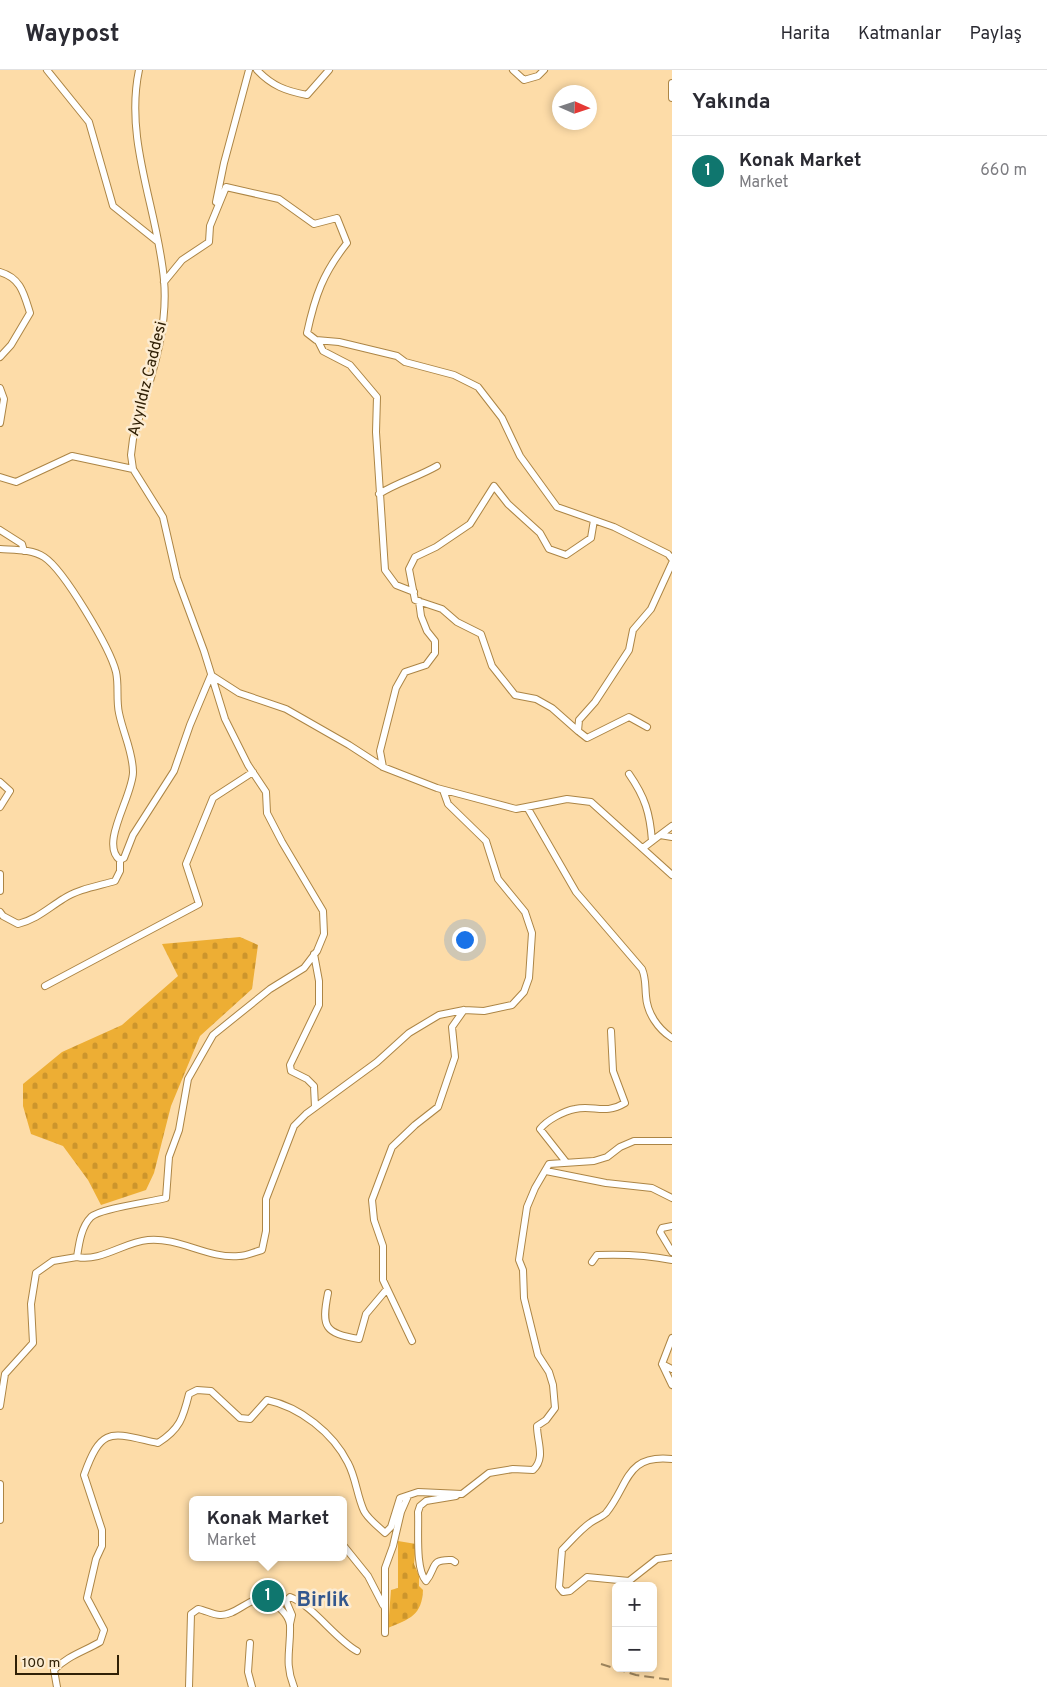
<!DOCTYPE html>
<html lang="tr">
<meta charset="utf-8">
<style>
:root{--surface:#fff;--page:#f2f2f3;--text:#2b2b33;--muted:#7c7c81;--line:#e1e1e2;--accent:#0f766e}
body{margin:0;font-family:Overpass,sans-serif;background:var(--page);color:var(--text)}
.controls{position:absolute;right:15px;bottom:15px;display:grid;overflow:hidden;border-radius:8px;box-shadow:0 2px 8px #0003}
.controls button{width:45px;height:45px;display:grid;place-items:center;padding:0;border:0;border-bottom:1px solid var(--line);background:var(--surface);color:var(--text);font:25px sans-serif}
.compass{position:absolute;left:552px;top:15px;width:45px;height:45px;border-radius:50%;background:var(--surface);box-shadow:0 2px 8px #0003;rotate:93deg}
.scale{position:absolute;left:15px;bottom:12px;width:104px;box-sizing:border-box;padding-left:5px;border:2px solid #302005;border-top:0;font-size:14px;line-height:18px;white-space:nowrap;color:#302005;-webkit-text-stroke:4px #fcecd2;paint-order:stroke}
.you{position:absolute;left:464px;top:869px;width:18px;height:18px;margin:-12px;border:4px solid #fff;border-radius:50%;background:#1a73e8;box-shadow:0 0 0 8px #1a73e833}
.badge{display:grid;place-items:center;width:32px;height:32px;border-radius:50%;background:var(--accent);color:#fff;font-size:16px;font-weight:700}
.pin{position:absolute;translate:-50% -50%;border:2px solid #fff;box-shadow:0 1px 5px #0006}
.popup{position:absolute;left:189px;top:1426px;width:158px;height:65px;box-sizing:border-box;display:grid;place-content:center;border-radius:8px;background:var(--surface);filter:drop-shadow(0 1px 4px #0005);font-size:16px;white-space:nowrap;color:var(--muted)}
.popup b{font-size:19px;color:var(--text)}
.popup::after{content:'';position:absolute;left:50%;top:100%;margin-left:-10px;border:10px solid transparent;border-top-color:var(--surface)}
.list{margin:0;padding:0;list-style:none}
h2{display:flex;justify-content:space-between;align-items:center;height:65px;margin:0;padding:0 20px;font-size:21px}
h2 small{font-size:16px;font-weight:400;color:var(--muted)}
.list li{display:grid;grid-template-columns:32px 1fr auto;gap:15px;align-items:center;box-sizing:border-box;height:70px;padding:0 20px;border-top:1px solid var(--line)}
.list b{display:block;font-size:19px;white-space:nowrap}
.list p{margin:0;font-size:16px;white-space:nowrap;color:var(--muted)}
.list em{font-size:16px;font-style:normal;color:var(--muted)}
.map{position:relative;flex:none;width:672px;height:1617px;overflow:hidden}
header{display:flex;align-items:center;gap:30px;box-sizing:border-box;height:70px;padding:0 25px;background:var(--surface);border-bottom:1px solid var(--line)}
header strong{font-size:24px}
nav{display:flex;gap:28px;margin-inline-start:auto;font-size:18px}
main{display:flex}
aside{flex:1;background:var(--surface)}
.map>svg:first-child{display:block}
.cemetery{fill:url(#cemetery-stones)}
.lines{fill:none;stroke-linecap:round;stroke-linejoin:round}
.street-casing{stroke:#ac8545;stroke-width:8}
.street{stroke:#fff;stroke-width:6}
.rail{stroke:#9d845c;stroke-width:2;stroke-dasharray:10 5;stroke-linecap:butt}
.labels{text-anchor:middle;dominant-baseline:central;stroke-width:5;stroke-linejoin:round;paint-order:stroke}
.street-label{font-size:16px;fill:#302005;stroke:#fcecd2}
.district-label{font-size:21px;font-weight:bold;fill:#33578e;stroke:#fcecd2}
</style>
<header>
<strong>Waypost</strong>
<nav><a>Harita</a><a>Katmanlar</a><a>Paylaş</a></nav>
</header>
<main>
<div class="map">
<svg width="672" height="1617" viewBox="0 0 672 1617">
<defs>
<pattern id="cemetery-stones" width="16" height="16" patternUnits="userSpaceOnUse" patternTransform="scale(1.25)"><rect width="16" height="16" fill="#edae34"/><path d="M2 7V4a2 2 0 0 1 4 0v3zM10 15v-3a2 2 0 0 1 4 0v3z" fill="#cc952c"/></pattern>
</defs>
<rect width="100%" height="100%" fill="#fddca8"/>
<!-- cemetery -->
<path class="cemetery" d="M240 867 258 875 252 919 200 966 171 1036 154 1103 146 1120 101 1135 88 1110 63 1076 31 1064 23 1036V1014L62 982 122 955 178 906 162 874Z
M398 1471 416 1474 414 1494 419 1506V1516L423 1520C422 1545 410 1549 388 1558L391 1520 398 1518Z"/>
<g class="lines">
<!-- street casing -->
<g class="street-casing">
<path id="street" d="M47 0 89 52 113 136 158 172
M139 0C124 71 158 140 164 210 169 265 147 317 133 369L131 385 133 399 163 447 177 508 204 581 225 649 248 695 266 722 267 743 282 772 323 841 324 864 317 881 304 898 270 919 213 965 188 1009 179 1060 169 1087 166 1128C151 1132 101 1138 91 1147 81 1157 79 1174 77 1187 101 1192 124 1172 148 1170 179 1167 208 1189 239 1186 246 1186 254 1182 262 1180L266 1161V1129L294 1056 306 1044 377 992 409 963 439 945 464 940 484 941 512 935 524 922 529 908 532 863 525 842 498 809 486 771 448 734 443 720
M257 0C272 16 286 21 307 25L329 0
M513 0 524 10 538 6 544 0
M672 13V28
M216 132 224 93 249 0
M0 202C21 208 24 224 30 243L11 275 0 287
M164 212 182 190 209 172 210 156 226 117 279 129 314 154 337 148 347 173C323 203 315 226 307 263L316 270 339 272 397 286 405 292 454 305 478 317 502 348 520 386 557 437 614 457 668 484 672 489
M318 271 323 281 350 295 377 327 376 362 385 500 396 515 414 522
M0 318 4 329 0 353
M0 407 16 412 72 386 133 399
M379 424C398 412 418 407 437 396
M0 460 22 474 24 481
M0 479C15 480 32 479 44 487 64 500 110 578 116 602 119 615 116 629 119 643 123 663 133 682 133 702 133 726 99 774 120 790L124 788 133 765 174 701 190 655 211 605
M211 605 239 623 286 639 349 675 383 697 437 718 516 739 567 729 591 732 672 805
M647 657 629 647 587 668 578 661 579 650 595 632 629 580 633 560 651 539 672 493
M578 661 552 638 536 629 515 625 492 596 481 564 457 552 442 539 415 530 409 499 415 487 436 477 470 454 494 416 508 434 540 463 549 479 566 485 591 468 594 450
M383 697 380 681 396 618 405 602 426 595 435 583V571L427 561 421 546 419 531
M629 704C645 727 650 743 652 771
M0 712 10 721 0 737
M527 737 576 822 642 899C646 908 645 916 646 926 647 943 658 959 672 968
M660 765 672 756
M643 778 660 765 672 767
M0 804V821
M0 842 3 846 18 854C37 849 47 839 63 829 78 819 98 816 115 811L120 801V790
M314 884 319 911V935L290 995 291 1001 307 1009 314 1016 315 1037
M45 916 199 834 186 794 213 728 253 702
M566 1092 540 1059C547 1050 564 1041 575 1039 594 1035 605 1045 625 1033L613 1001 611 961
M546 1101 606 1113 652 1118 672 1128
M672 1156 662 1158 660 1162 672 1182
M592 1192 597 1185C623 1184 647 1185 672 1190
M328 1223C321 1258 325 1263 359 1269L366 1244 387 1219
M672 1268 662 1294 672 1315
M412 1271 383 1210V1176L374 1150 372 1130 392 1077 415 1055 438 1037 455 987 452 957 464 940
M662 1294 672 1299
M0 1336 5 1304 33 1273 31 1234 36 1203 53 1191 77 1187
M672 1389C625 1384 629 1415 606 1443 602 1447 595 1449 590 1453 580 1460 571 1471 562 1480L559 1517 563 1522 570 1521 587 1507 629 1511 657 1489 672 1487
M0 1414V1450
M343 1475 368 1506 383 1535
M455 1492 452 1490C429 1489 437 1498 426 1511 415 1499 419 1459 418 1442L420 1436 426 1431 456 1426
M290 1554 292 1545 286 1531 290 1527C314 1536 334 1568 357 1581
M385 1563V1498L393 1476 401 1442 408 1426
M250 1573 248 1602 252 1617
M57 1617 54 1600C67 1586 85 1581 100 1572L104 1560 87 1528 96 1489 102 1476V1460L84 1405C102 1355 111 1363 158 1373 180 1359 183 1348 189 1324L197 1320 211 1321 240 1348 250 1349 267 1330C300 1337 333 1363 348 1393 356 1408 357 1426 364 1441 368 1449 379 1457 385 1463L391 1457 400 1428 418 1422 462 1424 489 1403 513 1399 533 1400C546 1388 537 1372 537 1356L546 1350 555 1338 553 1315 549 1302 538 1285 524 1228 523 1200 519 1190 527 1137 535 1118 549 1094 594 1091 607 1087 620 1077 634 1071H672
M189 1617 191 1544 198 1539C205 1540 213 1545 220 1545 237 1546 251 1524 267 1530 277 1534 289 1545 290 1555 291 1578 284 1593 294 1617"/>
</g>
<!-- street -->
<use href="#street" class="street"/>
<!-- rail -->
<path class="rail" d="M601 1594 636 1605 672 1610"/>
</g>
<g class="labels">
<!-- street labels -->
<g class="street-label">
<text transform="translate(148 309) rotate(-76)">Ayyıldız Caddesi</text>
</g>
<!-- district labels -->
<g class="district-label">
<text x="323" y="1530">Birlik</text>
</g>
</g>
</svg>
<div class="controls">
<button>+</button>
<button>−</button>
</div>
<svg class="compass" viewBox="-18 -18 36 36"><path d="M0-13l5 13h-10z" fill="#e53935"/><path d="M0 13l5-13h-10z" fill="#7c7c81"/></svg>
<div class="scale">100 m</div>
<div class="you"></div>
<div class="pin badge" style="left:268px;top:1526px">1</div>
<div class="popup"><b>Konak Market</b>Market</div>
</div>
<aside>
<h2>Yakında<small></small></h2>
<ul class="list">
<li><span class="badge">1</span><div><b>Konak Market</b><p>Market</p></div><em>660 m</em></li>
</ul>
</aside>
</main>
